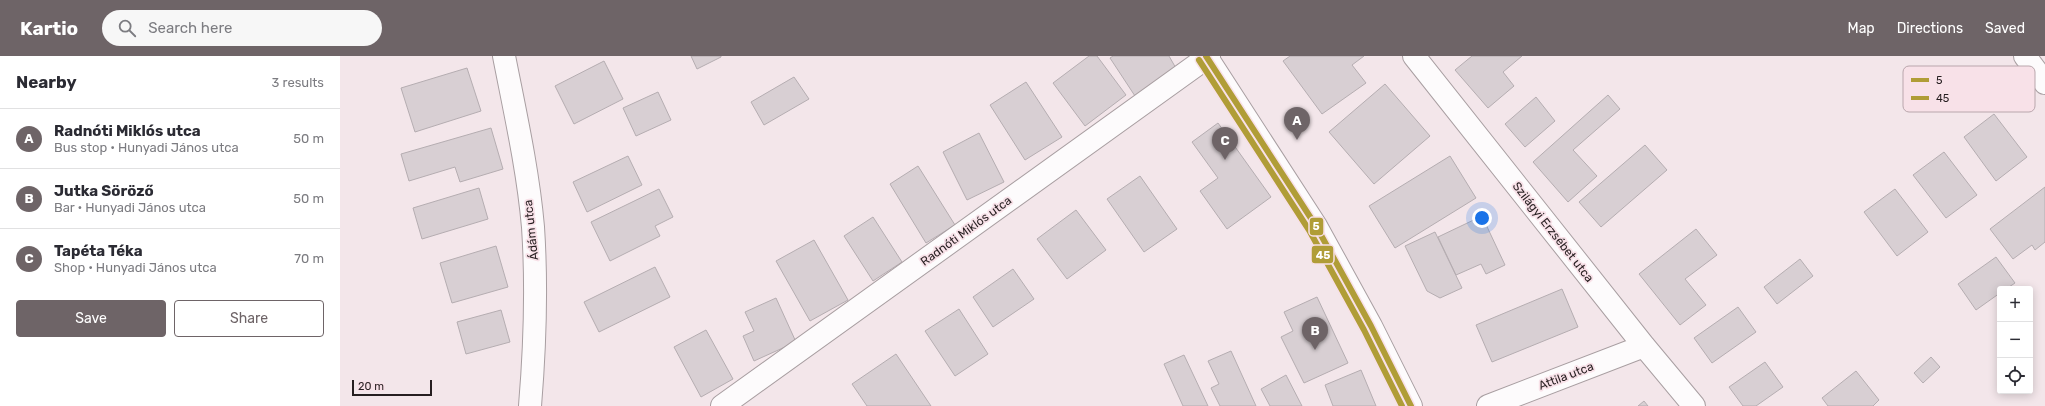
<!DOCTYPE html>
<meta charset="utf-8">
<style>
:root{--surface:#fff;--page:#f7f7f7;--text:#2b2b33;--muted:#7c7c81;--line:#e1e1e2;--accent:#6e6467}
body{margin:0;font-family:Rubik,sans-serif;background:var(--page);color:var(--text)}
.controls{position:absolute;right:12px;bottom:12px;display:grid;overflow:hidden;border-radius:4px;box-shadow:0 2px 10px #0003}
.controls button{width:36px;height:36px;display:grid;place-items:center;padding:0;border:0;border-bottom:1px solid var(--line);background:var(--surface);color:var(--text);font:20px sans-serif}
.scale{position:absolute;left:12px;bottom:10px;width:80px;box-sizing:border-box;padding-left:4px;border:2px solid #261e20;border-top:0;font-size:11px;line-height:14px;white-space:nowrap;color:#261e20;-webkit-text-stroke:3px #f8e1e8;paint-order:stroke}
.you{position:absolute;left:1142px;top:162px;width:14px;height:14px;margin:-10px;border:3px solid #fff;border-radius:50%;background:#1a73e8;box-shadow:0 0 0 6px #1a73e833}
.badge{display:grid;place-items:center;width:26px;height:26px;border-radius:50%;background:var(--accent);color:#fff;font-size:13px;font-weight:700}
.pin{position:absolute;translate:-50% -33px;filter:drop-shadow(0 1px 2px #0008)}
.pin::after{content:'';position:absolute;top:21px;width:14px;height:12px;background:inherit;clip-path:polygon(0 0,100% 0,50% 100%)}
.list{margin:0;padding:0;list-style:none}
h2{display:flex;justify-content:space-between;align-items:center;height:52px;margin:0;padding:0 16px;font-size:17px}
h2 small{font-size:13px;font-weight:400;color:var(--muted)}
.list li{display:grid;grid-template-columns:26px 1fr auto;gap:12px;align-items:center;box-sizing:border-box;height:60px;padding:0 16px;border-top:1px solid var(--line)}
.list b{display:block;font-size:15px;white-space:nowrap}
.list p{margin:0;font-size:13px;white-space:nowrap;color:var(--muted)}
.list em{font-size:13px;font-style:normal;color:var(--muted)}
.actions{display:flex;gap:8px;padding:12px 16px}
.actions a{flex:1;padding:9px 0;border:1px solid var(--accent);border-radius:4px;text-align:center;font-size:14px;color:var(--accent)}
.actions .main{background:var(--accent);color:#fff}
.icon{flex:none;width:22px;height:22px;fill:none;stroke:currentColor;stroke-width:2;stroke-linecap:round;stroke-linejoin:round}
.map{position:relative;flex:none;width:1705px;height:350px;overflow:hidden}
header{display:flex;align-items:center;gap:24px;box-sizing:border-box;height:56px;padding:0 20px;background:var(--accent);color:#fff}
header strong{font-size:19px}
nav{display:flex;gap:22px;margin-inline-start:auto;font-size:14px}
.search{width:280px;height:36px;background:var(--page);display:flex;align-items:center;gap:10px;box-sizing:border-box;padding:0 14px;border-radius:22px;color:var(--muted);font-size:15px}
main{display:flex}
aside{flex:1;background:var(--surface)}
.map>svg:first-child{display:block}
.building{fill:#d8cfd3;stroke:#b5adb1}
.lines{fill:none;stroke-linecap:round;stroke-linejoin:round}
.minor-casing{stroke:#a89ea1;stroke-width:24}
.minor{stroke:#fdfbfc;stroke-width:22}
.bus-1-casing{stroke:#f8e1e8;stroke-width:9}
.bus-2-casing{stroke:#f8e1e8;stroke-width:9}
.bus-1{stroke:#b09d37;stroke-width:6}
.bus-2{stroke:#b09d37;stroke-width:6}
.labels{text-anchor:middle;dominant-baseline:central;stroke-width:3.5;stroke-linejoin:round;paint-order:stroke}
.street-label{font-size:12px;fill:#261e20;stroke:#f8e1e8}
.key{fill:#f8e1e8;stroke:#b9a6ac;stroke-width:1}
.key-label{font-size:11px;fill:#261e20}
.line-badge{stroke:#f8e1e8;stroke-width:1.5}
.badge-label{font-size:11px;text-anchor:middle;font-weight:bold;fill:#fff}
</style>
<header>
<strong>Kartio</strong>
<div class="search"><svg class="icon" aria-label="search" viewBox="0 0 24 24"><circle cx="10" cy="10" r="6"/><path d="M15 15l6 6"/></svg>Search here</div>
<nav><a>Map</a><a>Directions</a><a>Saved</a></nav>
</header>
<main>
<aside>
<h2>Nearby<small>3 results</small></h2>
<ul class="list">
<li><span class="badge">A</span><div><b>Radnóti Miklós utca</b><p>Bus stop · Hunyadi János utca</p></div><em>50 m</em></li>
<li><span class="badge">B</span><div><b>Jutka Söröző</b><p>Bar · Hunyadi János utca</p></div><em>50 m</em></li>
<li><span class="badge">C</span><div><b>Tapéta Téka</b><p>Shop · Hunyadi János utca</p></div><em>70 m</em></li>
</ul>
<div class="actions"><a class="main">Save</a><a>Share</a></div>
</aside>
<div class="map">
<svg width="1705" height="350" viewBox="0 0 1705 350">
<rect width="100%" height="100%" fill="#f3e6ea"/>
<!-- building -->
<path class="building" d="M351 0H381V1L357 13Z
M749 0H757L786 39 745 70 713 27Z
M773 0H829L837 14 795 40 770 2Z
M950 0H1024L1012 9 1026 27 982 58 943 5Z
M1132 0H1182L1163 16 1174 30 1148 52 1115 14Z
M264 5 283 43 234 68 215 30Z
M127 12 141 55 75 76 61 32Z
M454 21 469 43 424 69 411 46Z
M686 26 722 81 685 104 650 49Z
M1045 28 1090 80 1034 128 989 76Z
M318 36 331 64 296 80 283 52Z
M1268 39 1280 53 1233 94 1257 120 1228 146 1193 106Z
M1196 41 1215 65 1185 91 1165 68Z
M1654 58 1687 101 1656 125 1624 81Z
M878 67 931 141 887 173 860 135 878 122 852 86Z
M151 72 163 113 120 126 115 111 69 125 61 98Z
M639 77 664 126 627 144 603 96Z
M1305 89 1327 114 1261 171 1239 146Z
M1604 96 1637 139 1606 162 1573 119Z
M288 100 302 129 247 156 233 126Z
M1110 100 1136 142 1055 192 1029 150Z
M578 110 615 169 586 187 550 128Z
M800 120 837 173 804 196 767 143Z
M1705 131V186L1695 194 1692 189 1673 203 1650 173Z
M139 132 148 163 82 183 73 152Z
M319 133 333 161 315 170 320 180 270 205 251 166Z
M1555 133 1588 176 1557 200 1524 156Z
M736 154 766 194 727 223 697 183Z
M1142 160 1165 209 1146 218 1141 208 1116 219 1098 181Z
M533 161 562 206 533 225 504 180Z
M1356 173 1377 199 1345 223 1366 249 1340 269 1299 218Z
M1095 176 1122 232 1100 242 1087 235 1065 190Z
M474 184 508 244 470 265 436 205Z
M156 190 168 231 112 247 100 207Z
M1656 201 1675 227 1666 233H1660V237L1636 254 1618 228Z
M1460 203 1473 220 1437 248 1424 231Z
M315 211 330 241 259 276 244 246Z
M673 213 694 243 653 271 633 241Z
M1222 233 1238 271 1152 306 1136 269Z
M977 241 1008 307 964 327 941 281 953 275 944 256Z
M436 242 456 286 414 305 403 280 414 275 405 256Z
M1398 251 1416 276 1372 307 1354 282Z
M619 253 648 298 615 320 585 275Z
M161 254 170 286 126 298 117 266Z
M366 274 393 323 361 341 334 291Z
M891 295 916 350H880L871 332 879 328 868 305Z
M556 298 591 350H527L512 328Z
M844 299 868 350H843L824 308Z
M1591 301 1600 311 1583 327 1574 317Z
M1425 306 1443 331 1416 350H1403L1389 331Z
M1021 314 1036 350H993L985 329Z
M1516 315 1539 344 1533 350H1488L1482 342Z
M946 319 962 350H930L921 333Z
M1304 345 1308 350H1298Z"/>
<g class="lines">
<!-- minor casing -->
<g class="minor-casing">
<path id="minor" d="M164 0C175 56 188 114 193 171 197 231 195 290 190 350
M866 0 976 170 1031 270 1071 350
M1074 0 1304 290 1354 350
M1685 0 1705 27
M382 350 869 0
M1148 350 1304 290"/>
</g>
<!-- minor -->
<use href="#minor" class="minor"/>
<!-- bus-1 casing -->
<g class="bus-1-casing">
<path id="bus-1" d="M866 0 976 170 1031 270 1071 350"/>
</g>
<!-- bus-2 casing -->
<g class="bus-2-casing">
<path id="bus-2" d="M859 4 969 174 1024 274 1062 350"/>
</g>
<!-- bus-1 -->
<use href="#bus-1" class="bus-1"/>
<!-- bus-2 -->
<use href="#bus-2" class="bus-2"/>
</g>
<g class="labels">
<!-- street labels -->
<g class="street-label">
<text transform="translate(191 174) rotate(-96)">Ádám utca</text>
<text transform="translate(626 175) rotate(-36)">Radnóti Miklós utca</text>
<text transform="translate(1213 176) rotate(52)">Szilágyi Erzsébet utca</text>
<text transform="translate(1226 320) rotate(-21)">Attila utca</text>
</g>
</g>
<!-- legend -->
<rect x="1563" y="10" width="132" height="46" rx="6" class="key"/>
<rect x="1571" y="22" width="18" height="4" fill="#b09d37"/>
<rect x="1571" y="40" width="18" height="4" fill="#b09d37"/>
<g class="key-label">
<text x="1596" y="28">5</text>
<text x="1596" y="46">45</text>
</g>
<g class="line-badge">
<rect x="969" y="161" width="15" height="19" rx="4" fill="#b09d37"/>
<rect x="971" y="189" width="23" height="19" rx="4" fill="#b09d37"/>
</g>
<g class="badge-label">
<text x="976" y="174">5</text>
<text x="983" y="203">45</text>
</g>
</svg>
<div class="controls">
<button>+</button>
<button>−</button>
<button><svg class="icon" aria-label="locate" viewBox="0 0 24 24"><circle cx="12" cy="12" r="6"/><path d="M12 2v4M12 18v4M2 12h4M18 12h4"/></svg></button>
</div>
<div class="scale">20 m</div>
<div class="you"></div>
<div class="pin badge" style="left:957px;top:84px">A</div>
<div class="pin badge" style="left:975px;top:294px">B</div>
<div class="pin badge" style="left:885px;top:104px">C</div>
</div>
</main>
